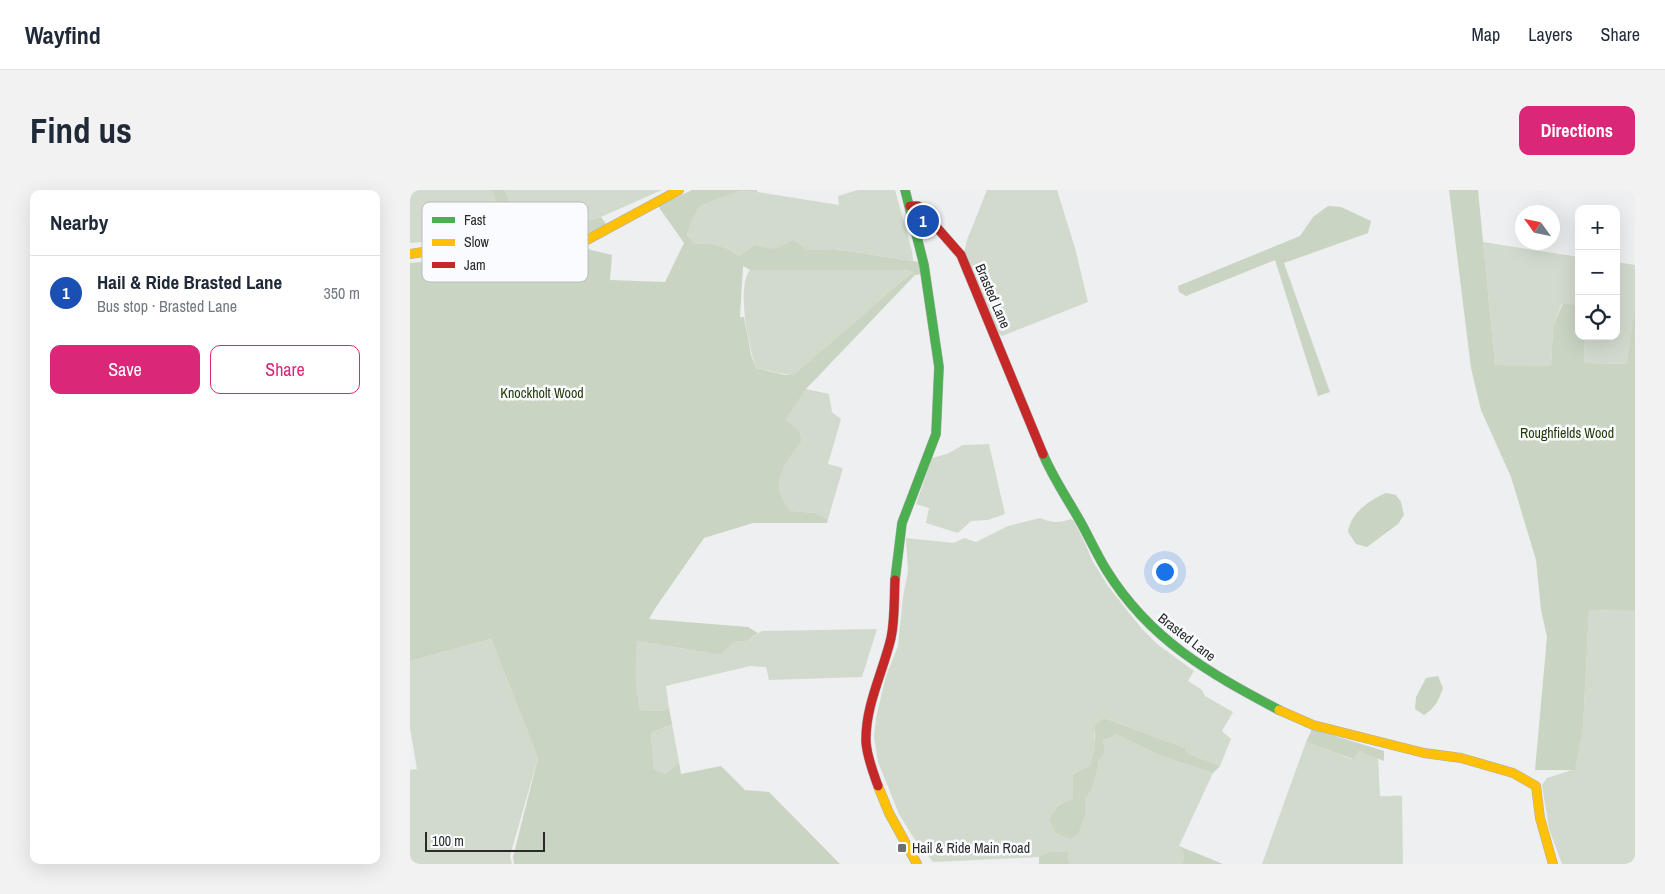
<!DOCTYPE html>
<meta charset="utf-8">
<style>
:root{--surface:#fff;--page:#f2f2f3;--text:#1f2937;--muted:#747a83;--line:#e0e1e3;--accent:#db2777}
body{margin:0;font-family:"Archivo Narrow",sans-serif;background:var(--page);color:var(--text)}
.controls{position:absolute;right:15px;top:15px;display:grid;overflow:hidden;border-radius:10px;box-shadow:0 5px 20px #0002}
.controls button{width:45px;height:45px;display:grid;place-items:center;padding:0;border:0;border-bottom:1px solid var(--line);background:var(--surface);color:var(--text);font:25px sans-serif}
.compass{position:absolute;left:1105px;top:15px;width:45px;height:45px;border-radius:50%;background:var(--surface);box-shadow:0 5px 20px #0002;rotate:303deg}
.scale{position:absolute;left:15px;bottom:12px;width:120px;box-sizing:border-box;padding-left:5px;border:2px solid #2a2a2b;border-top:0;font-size:14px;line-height:18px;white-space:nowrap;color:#2a2a2b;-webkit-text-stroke:4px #fafbff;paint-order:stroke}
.you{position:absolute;left:754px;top:381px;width:18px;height:18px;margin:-12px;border:4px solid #fff;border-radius:50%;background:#1a73e8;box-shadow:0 0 0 8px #1a73e833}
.badge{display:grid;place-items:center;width:32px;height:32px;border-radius:50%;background:var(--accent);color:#fff;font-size:16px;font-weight:700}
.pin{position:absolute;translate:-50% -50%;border:2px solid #fff;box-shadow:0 1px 5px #0006}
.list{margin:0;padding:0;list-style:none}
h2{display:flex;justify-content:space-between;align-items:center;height:65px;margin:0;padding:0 20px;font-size:21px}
h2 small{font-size:16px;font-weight:400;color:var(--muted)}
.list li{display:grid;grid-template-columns:32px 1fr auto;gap:15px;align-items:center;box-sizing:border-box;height:75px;padding:0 20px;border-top:1px solid var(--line)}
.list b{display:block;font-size:19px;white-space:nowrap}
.list p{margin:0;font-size:16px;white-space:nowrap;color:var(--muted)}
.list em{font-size:16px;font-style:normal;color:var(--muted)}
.actions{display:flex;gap:10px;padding:15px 20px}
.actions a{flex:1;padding:11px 0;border:1px solid var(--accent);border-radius:10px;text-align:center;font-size:18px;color:var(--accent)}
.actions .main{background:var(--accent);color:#fff}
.icon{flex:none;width:28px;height:28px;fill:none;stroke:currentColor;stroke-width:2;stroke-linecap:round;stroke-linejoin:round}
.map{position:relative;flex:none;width:1225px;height:674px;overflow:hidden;border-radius:10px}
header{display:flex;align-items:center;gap:30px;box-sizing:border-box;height:70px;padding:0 25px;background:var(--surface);border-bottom:1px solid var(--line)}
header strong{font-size:24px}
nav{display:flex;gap:28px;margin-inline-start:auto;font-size:18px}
.intro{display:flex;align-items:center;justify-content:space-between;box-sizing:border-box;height:120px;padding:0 30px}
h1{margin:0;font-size:35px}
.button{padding:12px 22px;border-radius:10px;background:var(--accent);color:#fff;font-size:18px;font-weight:700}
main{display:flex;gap:30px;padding:0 30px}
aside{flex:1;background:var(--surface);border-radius:10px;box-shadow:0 5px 20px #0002}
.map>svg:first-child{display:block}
.green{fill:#d2dacd}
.forest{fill:#c9d4c2;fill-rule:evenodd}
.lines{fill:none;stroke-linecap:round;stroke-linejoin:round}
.fast-casing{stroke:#aaaaac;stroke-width:10}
.slow-casing{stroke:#aaaaac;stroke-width:10}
.jam-casing{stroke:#aaaaac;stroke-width:10}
.fast{stroke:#4caf50;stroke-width:9}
.slow{stroke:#ffc107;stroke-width:9}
.jam{stroke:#c62828;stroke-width:9}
.poi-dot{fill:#6f6f70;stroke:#fafbff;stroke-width:2}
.labels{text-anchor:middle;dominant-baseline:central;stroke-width:5;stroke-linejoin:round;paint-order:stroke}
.street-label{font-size:14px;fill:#2a2a2b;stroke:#fafbff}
.park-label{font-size:14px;fill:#233b08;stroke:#fafbff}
.poi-label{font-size:14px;fill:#2a2a2b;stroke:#fafbff;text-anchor:start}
.key{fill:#fafbff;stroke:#bcbcbf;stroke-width:1}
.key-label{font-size:14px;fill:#2a2a2b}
</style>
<header>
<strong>Wayfind</strong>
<nav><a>Map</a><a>Layers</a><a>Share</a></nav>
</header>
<div class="intro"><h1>Find us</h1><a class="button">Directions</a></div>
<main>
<aside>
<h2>Nearby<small></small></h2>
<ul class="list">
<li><span class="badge" style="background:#1a4fb4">1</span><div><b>Hail &amp; Ride Brasted Lane</b><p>Bus stop · Brasted Lane</p></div><em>350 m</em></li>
</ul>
<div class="actions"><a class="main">Save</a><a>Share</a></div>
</aside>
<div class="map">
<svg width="1225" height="674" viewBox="0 0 1225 674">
<rect width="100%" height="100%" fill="#eeeff0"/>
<!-- green -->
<path class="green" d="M0 0H82L93 32 100 45 0 53Z
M95 0H252L191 27 136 42H110Z
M448 0H485L502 61 503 71 424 59 396 60 372 57 359 59 345 55 329 66C314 55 303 53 285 54L277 45 281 32 290 16 330 1 347 2 429 15 428 6Z
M577 0H647L665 58 678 112 592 146 588 143 554 64 557 50Z
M1073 52 1169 67V116L1168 115 1152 113 1143 136 1141 176 1085 175Z
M1206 72 1225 75V115L1218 174 1174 173 1175 146H1206Z
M340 80H494L503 82 431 148 384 186 346 178C339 158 326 97 340 80Z
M396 199 419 204 422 222 431 229 418 274 433 278 418 329 405 323 381 321C357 295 375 273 392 251L389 240 374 230Z
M579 254 595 324 578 330 561 331 548 343 516 333 519 318 506 314 522 268 537 264 553 255Z
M630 328C642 333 649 333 661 329L664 331 674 351 683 372 698 396 731 438 747 454 784 481 778 491 792 500 795 506 823 522 812 541 821 549 810 576 777 563 775 558 694 528 684 543V560L680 575 663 584V608L649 615 675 624V609L682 599 688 578V572L695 562 693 550 702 547 705 544 754 567 803 583 769 656C774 662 776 667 771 674H659L658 662H639L629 667 523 672 503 647 489 624 468 572 464 547 466 528 476 486 488 456 493 407 498 381 496 348 544 353 554 348 566 352 598 336Z
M1179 420 1225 421V674H1152L1139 639 1132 595 1137 588 1165 579 1173 538Z
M467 439 452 487 359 490 356 477 340 476 256 496 259 518 251 521 230 520 226 495 227 451 311 465 324 452 337 451 352 441Z
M81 449 128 568 100 666 102 674H0V580L7 579 0 538V471Z
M262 534 269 572 255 584 244 579 241 543Z
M896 552 942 569 949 561 968 568 970 606C978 607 984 605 992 606L993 674H852Z"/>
<!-- forest -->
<path class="forest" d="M82 0H95L110 42H136L191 27 196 34 170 47H107L100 45 93 32Z
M282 0H347V2L330 1 290 16 281 32 277 45 285 54C303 53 314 55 329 66L345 55C362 60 368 60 383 50L396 60 424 59 509 72 511 84 505 85 396 199 375 230 389 240 392 251C375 273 357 295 381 321L405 323 418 329 417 333H343L294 348 246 417 239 429 338 437 348 443 337 451 324 452 311 465 227 451 226 495 230 520 251 521 259 518 262 534 241 543 244 579 255 584 269 572 271 584 311 576 335 600 359 602 430 674H104L103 667 128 568 81 449 0 471V73L173 58 202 65 200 90 255 92 274 53 248 16ZM333 76 340 80H494L503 82 384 185H375L346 178 341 165 334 127H330Z
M1039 0H1068L1085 175 1141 176 1143 136 1153 113 1168 115 1169 116V146H1175L1174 173 1217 174 1225 115V421L1179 420 1173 538 1165 580H1125L1137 447 1131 420 1126 370 1101 287 1071 220 1061 178Z
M918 16 931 17 961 31 958 43 874 73 920 202 908 206 865 70 776 106 769 102 768 96 890 46 903 27Z
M976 303 986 305 991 312 994 325 988 334 957 357 946 354 938 342C940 324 959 310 976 303Z
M1028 486 1033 498C1029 510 1025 518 1014 525L1005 519 1006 507 1016 488Z
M694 528 775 558 777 563 810 576 803 583 754 567 705 544 702 547 693 550 695 562 688 572V578L682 599 675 609V624L668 644 660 649 646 643 639 630 649 615 663 608V584L680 575 684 560 685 535Z
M902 539 974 561V571L949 561 943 569 896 552Z
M769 656 813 674H771C776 667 774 662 769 656Z
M639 662H658L659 674H629V667Z"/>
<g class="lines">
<!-- fast casing -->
<g class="fast-casing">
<path id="fast" d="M633 264C643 288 657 308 670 331 679 347 687 365 697 381 740 450 799 483 869 520
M485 390 492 333 526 244 529 177 514 75 495 0"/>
</g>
<!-- slow casing -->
<g class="slow-casing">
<path id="slow" d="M0 64 70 53 173 52 269 0
M869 520 903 535 1014 563 1051 568 1103 583 1126 596 1130 628 1143 674
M468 596 479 623 507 674"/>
</g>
<!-- jam casing -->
<g class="jam-casing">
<path id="jam" d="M500 16H508L551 65 633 264
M468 596C463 582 457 567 456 552 455 516 473 482 481 448 485 429 484 409 485 390"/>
</g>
<!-- fast -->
<use href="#fast" class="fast"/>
<!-- slow -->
<use href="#slow" class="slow"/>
<!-- jam -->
<use href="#jam" class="jam"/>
</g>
<!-- markers -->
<rect class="poi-dot" x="487" y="653" width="10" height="10" rx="2.5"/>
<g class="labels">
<!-- street labels -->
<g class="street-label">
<text transform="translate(583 106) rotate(67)">Brasted Lane</text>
<text transform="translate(777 447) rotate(38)">Brasted Lane</text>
</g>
<!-- park labels -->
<g class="park-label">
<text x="132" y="203">Knockholt Wood</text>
<text x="1157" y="243">Roughfields Wood</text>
</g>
<!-- poi labels -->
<g class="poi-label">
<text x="502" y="658">Hail &amp; Ride Main Road</text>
</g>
</g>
<!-- legend -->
<rect x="12" y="12" width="166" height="80" rx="8" class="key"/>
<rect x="22" y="27" width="23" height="6" fill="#4caf50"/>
<rect x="22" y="49" width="23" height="7" fill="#ffc107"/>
<rect x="22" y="72" width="23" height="6" fill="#c62828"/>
<g class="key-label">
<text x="54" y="35">Fast</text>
<text x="54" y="57">Slow</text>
<text x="54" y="80">Jam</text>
</g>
</svg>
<div class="controls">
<button>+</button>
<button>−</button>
<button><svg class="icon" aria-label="locate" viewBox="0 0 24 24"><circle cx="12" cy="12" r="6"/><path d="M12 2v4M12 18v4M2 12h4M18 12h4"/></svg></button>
</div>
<svg class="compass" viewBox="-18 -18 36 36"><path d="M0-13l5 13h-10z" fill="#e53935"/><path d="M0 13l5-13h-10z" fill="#747a83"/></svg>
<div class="scale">100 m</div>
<div class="you"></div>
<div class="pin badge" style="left:513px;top:31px;background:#1a4fb4">1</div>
</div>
</main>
